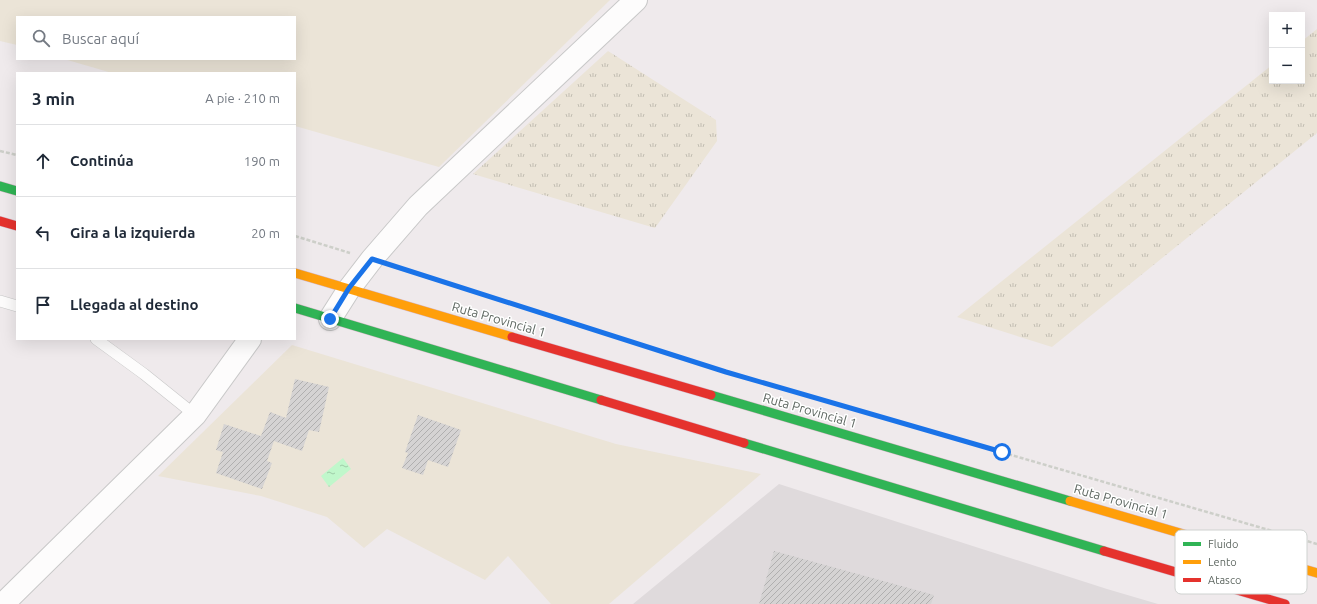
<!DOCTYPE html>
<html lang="es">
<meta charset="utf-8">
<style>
:root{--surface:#fff;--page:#f6f6f7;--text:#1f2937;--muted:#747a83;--line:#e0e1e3}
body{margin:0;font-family:Ubuntu,sans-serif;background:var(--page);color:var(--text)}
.controls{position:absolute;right:12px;top:12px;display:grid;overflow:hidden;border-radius:0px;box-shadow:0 4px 16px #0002}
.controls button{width:36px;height:36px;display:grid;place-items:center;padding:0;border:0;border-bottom:1px solid var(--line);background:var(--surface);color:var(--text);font:20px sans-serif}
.stop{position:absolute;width:12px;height:12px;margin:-9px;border:3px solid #1a73e8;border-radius:50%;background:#fff}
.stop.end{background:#1a73e8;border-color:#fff;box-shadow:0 1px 4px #0008}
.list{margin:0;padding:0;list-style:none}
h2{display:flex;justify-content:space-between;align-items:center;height:52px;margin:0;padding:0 16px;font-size:17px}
h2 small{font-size:13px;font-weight:400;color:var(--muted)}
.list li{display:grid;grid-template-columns:26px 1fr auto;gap:12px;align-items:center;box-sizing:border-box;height:72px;padding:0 16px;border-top:1px solid var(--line)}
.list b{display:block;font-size:15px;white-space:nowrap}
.list em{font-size:13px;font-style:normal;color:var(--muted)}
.icon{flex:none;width:22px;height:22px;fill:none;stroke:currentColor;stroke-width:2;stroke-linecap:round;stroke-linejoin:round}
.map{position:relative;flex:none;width:1317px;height:604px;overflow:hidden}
.search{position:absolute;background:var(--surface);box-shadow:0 4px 16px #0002;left:16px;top:16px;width:280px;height:44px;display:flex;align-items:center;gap:10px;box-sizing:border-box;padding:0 14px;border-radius:0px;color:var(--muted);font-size:15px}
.panel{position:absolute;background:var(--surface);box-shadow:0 4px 16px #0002;left:16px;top:72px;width:280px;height:268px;border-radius:0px}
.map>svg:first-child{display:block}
.industrial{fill:#dfdadc}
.grass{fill:url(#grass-tufts)}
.garden{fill:#ebe4d7}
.water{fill:url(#water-ripples)}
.building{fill:url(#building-hatch)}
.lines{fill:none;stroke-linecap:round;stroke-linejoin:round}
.lane-casing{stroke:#c8c8c8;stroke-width:12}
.street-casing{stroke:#c8c8c8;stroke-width:24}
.fast-casing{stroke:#d6b8c7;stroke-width:10}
.slow-casing{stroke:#d6b8c7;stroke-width:10}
.jam-casing{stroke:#d6b8c7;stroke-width:10}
.path{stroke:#cdcfc9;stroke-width:2.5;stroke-dasharray:4 2;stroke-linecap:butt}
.lane{stroke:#fdfcfc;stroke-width:11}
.street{stroke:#fdfcfc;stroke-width:22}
.fast{stroke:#30b455;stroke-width:9}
.slow{stroke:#ff9f0a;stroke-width:9}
.jam{stroke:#e5322d;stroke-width:9}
.route{stroke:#1a73e8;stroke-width:5}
.labels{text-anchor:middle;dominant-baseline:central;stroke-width:3;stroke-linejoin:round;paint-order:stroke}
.street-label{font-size:13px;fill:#5f6862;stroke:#fff}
.key{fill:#fff;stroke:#cfd2d0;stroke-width:1}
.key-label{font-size:11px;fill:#5f6862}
</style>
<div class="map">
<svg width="1317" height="604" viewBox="0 0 1317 604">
<defs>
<pattern id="grass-tufts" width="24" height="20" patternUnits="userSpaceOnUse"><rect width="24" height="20" fill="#ebe4d7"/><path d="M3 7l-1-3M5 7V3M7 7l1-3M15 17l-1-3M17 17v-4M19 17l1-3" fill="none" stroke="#c2bdb2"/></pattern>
<pattern id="water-ripples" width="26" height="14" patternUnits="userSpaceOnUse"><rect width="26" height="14" fill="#c0f7cb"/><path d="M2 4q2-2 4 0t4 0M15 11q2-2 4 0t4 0" fill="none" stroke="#9fcca8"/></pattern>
<pattern id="building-hatch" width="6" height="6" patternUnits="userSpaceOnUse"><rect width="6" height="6" fill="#d5d3d3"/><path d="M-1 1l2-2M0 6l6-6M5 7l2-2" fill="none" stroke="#b0afaf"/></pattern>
</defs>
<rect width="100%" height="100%" fill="#efeaec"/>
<!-- industrial -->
<path class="industrial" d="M779 484 1107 589 1158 604H633Z"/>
<!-- grass -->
<path class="grass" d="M1317 29V133L1052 347 957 317 1272 65V81H1302V41Z
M608 51 716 120 717 141 655 228 473 174Z"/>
<!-- garden -->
<path class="garden" d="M0 0H610L439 167 295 126V73H112L64 59H295V17H17V45L0 41Z
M292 345 616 444 761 474 609 604H551L508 556 485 580 387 529 364 548 327 517 261 496 158 476Z"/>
<!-- water -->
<path class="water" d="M343 458 351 469 329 487 321 476Z"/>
<!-- building -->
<path class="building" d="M295 379 329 387 319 432 309 430 302 451 274 441 267 461 272 463 262 489 216 473 223 452 216 450 224 424 261 436 270 412 286 418Z
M418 415 461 430 448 467 428 460 423 475 402 468 408 453 405 452Z
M774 551 934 595 931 604H759Z"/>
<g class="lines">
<!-- lane casing -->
<g class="lane-casing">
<path id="lane" d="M0 301 17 306
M96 339 144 374 195 415"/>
</g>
<!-- street casing -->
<g class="street-casing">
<path id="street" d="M330 319 349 289 372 259 418 206 636 0
M3 604 195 415 250 339"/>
</g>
<!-- fast casing -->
<g class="fast-casing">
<path id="fast" d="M0 186 17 191
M295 308 601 400
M711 395 1070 501
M744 443 1104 551"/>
</g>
<!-- slow casing -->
<g class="slow-casing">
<path id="slow" d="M295 273 512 337
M1070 501 1317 573"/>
</g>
<!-- jam casing -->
<g class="jam-casing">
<path id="jam" d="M0 221 17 226
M512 337 711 395
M601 400 744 443
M1104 551 1285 604"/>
</g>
<!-- path -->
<path class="path" d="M0 151 17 155
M295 236 350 253
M394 267 726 372 1317 544"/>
<!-- lane -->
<use href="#lane" class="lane"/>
<!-- street -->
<use href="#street" class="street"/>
<!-- fast -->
<use href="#fast" class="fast"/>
<!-- slow -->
<use href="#slow" class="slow"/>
<!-- jam -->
<use href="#jam" class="jam"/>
</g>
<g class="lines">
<!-- route -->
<path class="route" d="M330 319 349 288 372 259 726 372 1002 452"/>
</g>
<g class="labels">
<!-- street labels -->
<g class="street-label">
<text transform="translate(499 319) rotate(16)">Ruta Provincial 1</text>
<text transform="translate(810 410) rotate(16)">Ruta Provincial 1</text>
<text transform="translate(1121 501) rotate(16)">Ruta Provincial 1</text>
</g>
</g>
<!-- legend -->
<rect x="1175" y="530" width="132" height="64" rx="6" class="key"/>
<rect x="1183" y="542" width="18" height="4" fill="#30b455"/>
<rect x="1183" y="560" width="18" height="4" fill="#ff9f0a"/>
<rect x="1183" y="578" width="18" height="4" fill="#e5322d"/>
<g class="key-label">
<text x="1208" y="548">Fluido</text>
<text x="1208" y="566">Lento</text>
<text x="1208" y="584">Atasco</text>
</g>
</svg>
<div class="controls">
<button>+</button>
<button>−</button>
</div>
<div class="stop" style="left:1002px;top:452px"></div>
<div class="stop end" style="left:330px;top:319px"></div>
<div class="search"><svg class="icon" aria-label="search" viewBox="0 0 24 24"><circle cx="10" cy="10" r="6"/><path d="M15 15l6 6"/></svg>Buscar aquí</div>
<section class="panel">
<h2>3 min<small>A pie · 210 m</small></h2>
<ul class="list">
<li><svg class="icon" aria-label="ahead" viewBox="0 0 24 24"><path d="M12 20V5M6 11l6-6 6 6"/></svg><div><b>Continúa</b></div><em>190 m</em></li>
<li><svg class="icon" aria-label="left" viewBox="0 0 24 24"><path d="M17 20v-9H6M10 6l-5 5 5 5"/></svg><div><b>Gira a la izquierda</b></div><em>20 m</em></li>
<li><svg class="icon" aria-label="arrive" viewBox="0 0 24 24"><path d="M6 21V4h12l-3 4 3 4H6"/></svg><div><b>Llegada al destino</b></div></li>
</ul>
</section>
</div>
